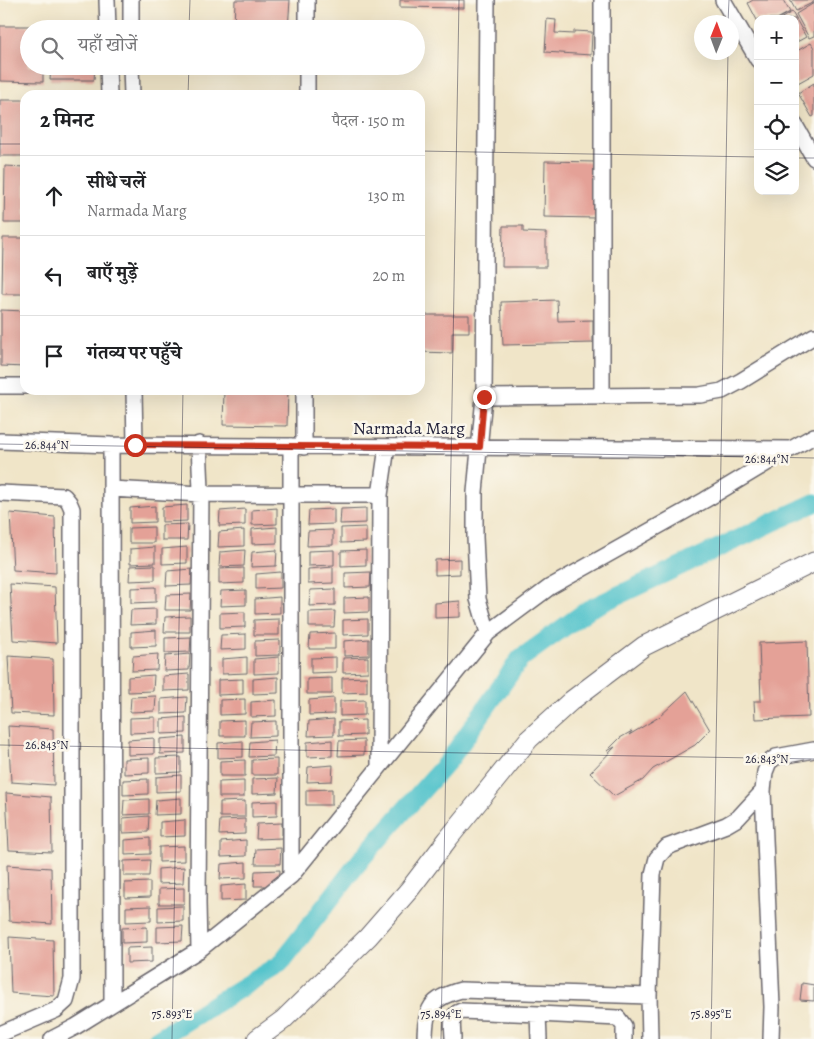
<!DOCTYPE html>
<html lang="hi">
<meta charset="utf-8">
<style>
:root{--surface:#fff;--page:#f6f6f6;--text:#202124;--muted:#757577;--line:#e0e0e0}
body{margin:0;font-family:Alegreya,"Noto Serif Devanagari",serif;background:var(--page);color:var(--text)}
.controls{position:absolute;right:15px;top:15px;display:grid;overflow:hidden;border-radius:10px;box-shadow:0 5px 20px #0002}
.controls button{width:45px;height:45px;display:grid;place-items:center;padding:0;border:0;border-bottom:1px solid var(--line);background:var(--surface);color:var(--text);font:25px sans-serif}
.compass{position:absolute;left:694px;top:15px;width:45px;height:45px;border-radius:50%;background:var(--surface);box-shadow:0 5px 20px #0002;rotate:1deg}
.stop{position:absolute;width:15px;height:15px;margin:-11px;border:4px solid #c8321e;border-radius:50%;background:#fff}
.stop.end{background:#c8321e;border-color:#fff;box-shadow:0 1px 5px #0008}
.list{margin:0;padding:0;list-style:none}
h2{display:flex;justify-content:space-between;align-items:center;height:65px;margin:0;padding:0 20px;font-size:21px}
h2 small{font-size:16px;font-weight:400;color:var(--muted)}
.list li{display:grid;grid-template-columns:32px 1fr auto;gap:15px;align-items:center;box-sizing:border-box;height:80px;padding:0 20px;border-top:1px solid var(--line)}
.list b{display:block;font-size:19px;white-space:nowrap}
.list p{margin:0;font-size:16px;white-space:nowrap;color:var(--muted)}
.list em{font-size:16px;font-style:normal;color:var(--muted)}
.icon{flex:none;width:28px;height:28px;fill:none;stroke:currentColor;stroke-width:2;stroke-linecap:round;stroke-linejoin:round}
.map{position:relative;flex:none;width:814px;height:1039px;overflow:hidden}
.search{position:absolute;background:var(--surface);box-shadow:0 5px 20px #0002;left:20px;top:20px;width:405px;height:55px;display:flex;align-items:center;gap:12px;box-sizing:border-box;padding:0 18px;border-radius:28px;color:var(--muted);font-size:19px}
.panel{position:absolute;background:var(--surface);box-shadow:0 5px 20px #0002;left:20px;top:90px;width:405px;height:305px;border-radius:15px}
.map>svg:first-child{display:block}
.lines{fill:none;stroke-linecap:round;stroke-linejoin:round}
.canal{stroke:#56c4cc;stroke-width:19}
.building{fill:#e4a197}
.minor-casing{stroke:#6a666c;stroke-width:18}
.tertiary-casing{stroke:#6a666c;stroke-width:21}
.minor{stroke:#fff;stroke-width:15}
.tertiary{stroke:#fff;stroke-width:19}
.route{stroke:#c8321e;stroke-width:6}
.ticks{fill:none;stroke:#22223b;stroke-width:1;stroke-opacity:0.45}
.labels{text-anchor:middle;dominant-baseline:central;stroke-width:5;stroke-linejoin:round;paint-order:stroke}
.street-label{font-size:18px;fill:#22223b;stroke:#fbf7ec}
.ticks-label{font-size:12px;text-anchor:middle;fill:#22223b;stroke:#fbf7ec;stroke-width:5;stroke-linejoin:round;paint-order:stroke}
</style>
<div class="map">
<svg width="814" height="1039" viewBox="0 0 814 1039">
<rect width="100%" height="100%" fill="#fbf7ec"/>
<filter id="ink" filterUnits="userSpaceOnUse"><feTurbulence type="fractalNoise" baseFrequency=".02" numOctaves="2"/><feDisplacementMap in="SourceGraphic" scale="10" xChannelSelector="R" yChannelSelector="G"/><feConvolveMatrix kernelMatrix="1 2 1 2 8 2 1 2 1" color-interpolation-filters="sRGB"/></filter>
<filter id="wash" filterUnits="userSpaceOnUse"><feTurbulence type="fractalNoise" baseFrequency=".0096" numOctaves="4" result="noise"/><feDisplacementMap in="SourceGraphic" scale="20" xChannelSelector="R" yChannelSelector="G"/><feGaussianBlur stdDeviation="1.12" result="paint"/><feColorMatrix in="noise" values="0 0 0 0 0 0 0 0 0 0 0 0 0 0 0 0 0 1.4 0 .05"/><feComposite in="paint" operator="in"/></filter>
<g filter="url(#wash)">
<rect width="100%" height="100%" fill="#f0e5c8"/>
<g class="lines">
<!-- canal -->
<path class="canal" d="M157 1039 280 964 362 858 450 759 520 659 589 609 814 503"/>
</g>
<g id="blocks">
<!-- building -->
<path class="building" d="M235 0H290L288 29H234Z
M400 0H464V8L400 7Z
M753 0H783L790 12 777 19H758V22L748 3Z
M790 0H814V2L796 11Z
M814 3V36L809 38 796 14Z
M792 12 806 37 795 43V19H780Z
M547 19 556 20 555 33 574 34V31L592 32 591 55 545 52Z
M51 24H95V29H51Z
M0 26H43V29H29V66H43V82L0 81Z
M811 43 814 48V74L796 84 795 52Z
M51 66H95L94 80H50Z
M814 83V116L812 117 798 93Z
M0 100H25V156H0Z
M545 161 597 162 596 218 544 217Z
M5 166 25 167V223H4Z
M503 226H523V232L546 233V267H502Z
M3 238H25V294H2Z
M557 300 558 321 593 320V343L503 345 501 302Z
M1 310 25 311V367L1 366Z
M420 315H469V332H452V353L420 352Z
M224 390H288L287 426 223 425Z
M187 505V521L162 522V507Z
M155 506V522L130 523V508Z
M277 508V524L252 525V510Z
M366 508V523L340 524 341 509Z
M245 509V525L219 526 220 511Z
M334 509V524L308 525 309 510Z
M10 513 55 517 56 573 13 570Z
M188 524 187 540H162V525Z
M154 527V543H129V528Z
M277 527V543L252 544V529Z
M366 527V542L341 543V528Z
M244 530V546L218 547 219 532Z
M333 530V545L307 546 308 531Z
M155 547V563L130 564V549Z
M187 547V563L162 564V549Z
M245 550 244 566 219 567 220 552Z
M277 550 276 566 251 567 252 552Z
M334 550V565L308 566V551Z
M366 550V565L341 566V551Z
M460 559V574L435 575V560Z
M155 565V580L129 581 130 566Z
M333 567V583L308 584V569Z
M244 568V583L219 584V569Z
M192 569 191 585 166 586 167 571Z
M281 572V588L256 589V574Z
M371 572 370 587 345 588V573Z
M10 584 55 587 57 643 13 640Z
M156 587V602L131 603V588Z
M335 589V605L309 606 310 590Z
M246 590V605L220 606 221 591Z
M191 594 190 610H165L166 595Z
M280 597V613L255 614V599Z
M369 597V612L344 613V598Z
M460 601V617L435 618V603Z
M156 609V624L130 625 131 610Z
M335 611 334 627H309V612Z
M245 612V627L220 628V613Z
M190 616V632H164L165 617Z
M279 619V635H254V620Z
M368 619V634L343 635V620Z
M156 630V646L131 647V632Z
M335 633V649H309L310 634Z
M246 634V649L220 650 221 635Z
M191 637 190 652 165 653V638Z
M369 639V655L344 656V641Z
M280 640V655L255 656V641Z
M807 641 809 717 755 719 754 701H761L759 643Z
M158 654 157 670 132 671 133 656Z
M190 654 189 670 164 671 165 656Z
M8 656 53 659 54 715 11 713Z
M247 657V673L222 674V659Z
M279 657V673L254 674V659Z
M336 657V672L311 673V658Z
M368 657V672L343 673V658Z
M189 674V690L163 691V676Z
M154 675 153 691 128 692V677Z
M278 677V693L253 694V679Z
M367 677V692L342 693V678Z
M332 678V694H307V679Z
M243 679V694L218 695V680Z
M687 691 710 730 695 745 653 769 643 780 614 796 590 773 615 747 607 751 620 738 632 731 629 735 659 717Z
M156 696 155 711 130 712 131 697Z
M187 697 186 713 161 714V699Z
M334 698V714L309 715V700Z
M245 699V714L220 715V700Z
M276 700V716L251 717V702Z
M365 700V715L340 716V701Z
M155 717V732L130 733V718Z
M186 717V733L161 734V719Z
M334 719V735L308 736 309 721Z
M245 720V736H220V721Z
M365 720V735L339 736V721Z
M276 721V736L250 737 251 722Z
M8 726 53 729 54 785 11 782Z
M185 737V753L160 754V739Z
M154 738V754L128 755V740Z
M275 740 274 756 249 757 250 742Z
M332 740V756L307 757V742Z
M364 740V755L338 756 339 741Z
M243 741V757L218 758V743Z
M181 757V772L156 773V758Z
M149 758V773L124 774V759Z
M277 759V775H252V760Z
M245 760V776H220V761Z
M333 765 332 781 307 782 308 767Z
M181 775V791L156 792V777Z
M278 778 277 793 252 794V779Z
M148 779V794L123 795V780Z
M244 781V797H219V782Z
M332 789V805H306V790Z
M6 793 51 797 52 852 9 850Z
M181 798V814L155 815 156 800Z
M149 799V814L123 815 124 800Z
M245 801V817H220V802Z
M277 801V816L252 817V802Z
M149 816 148 832 123 833V818Z
M245 819V834L219 835 220 820Z
M185 820V836L160 837V822Z
M282 823V838L256 839 257 824Z
M150 838V854L125 855V840Z
M246 840V856L221 857V842Z
M184 846V861L159 862V847Z
M281 848 280 864H255L256 849Z
M150 860 149 876H124V861Z
M246 862V878L220 879 221 864Z
M7 865 51 868 52 924 9 921Z
M184 867 183 883 158 884V869Z
M280 870 279 886H254L255 871Z
M150 882V897L125 898V883Z
M246 884V900L221 901V886Z
M184 888V904H159V889Z
M151 906V921L126 922V907Z
M183 906V921L158 922V907Z
M183 926 182 941 157 942V927Z
M147 927V942L122 943V928Z
M9 937 53 940 54 996 11 993Z
M152 947V962L127 963V948Z
M802 983 814 985V1001L800 1000Z"/>
</g>
</g>
<g filter="url(#ink)">
<use href="#blocks" fill-opacity="0" stroke="#6a666c" stroke-width="1"/>
<g class="lines">
<!-- minor casing -->
<g class="minor-casing">
<path id="minor" d="M107 0 108 29
M131 0V29
M487 0 484 397 475 492V537L478 599 488 633
M723 0 758 60
M307 29V0
M108 66 109 95
M131 66 132 95
M307 95V66
M795 125 814 158
M0 386H25
M134 390 135 445
M602 395V0
M484 397 700 395 722 391 741 381 814 336
M0 441 111 445 791 449 814 436
M199 444 201 490 198 903 199 950
M111 445 112 1004
M304 447V390
M111 489 201 494 380 495
M0 493 64 496 69 502 72 509V979L66 1001 56 1010 0 1034
M379 767 380 495 387 447
M763 791 772 1007 771 1039
M291 876 488 633 550 587 705 500 790 449
M52 1039 75 1027 199 950 291 876V446
M425 1039C425 1008 431 998 461 990L649 996
M453 1039C453 1028 449 1015 461 1011L538 1014
M539 1039 538 1014 618 1018 624 1026V1039
M650 1039 649 996 653 874 657 858 667 847 726 825 738 818 763 791 765 772 769 762 776 757 814 750"/>
</g>
<!-- tertiary casing -->
<g class="tertiary-casing">
<path id="tertiary" d="M257 1039 283 1020 368 937 409 890 448 839 529 739 571 701 644 646 814 562"/>
</g>
<!-- minor -->
<use href="#minor" class="minor"/>
<!-- tertiary -->
<use href="#tertiary" class="tertiary"/>
</g>
</g>
<g class="lines" filter="url(#ink)">
<!-- route -->
<path class="route" d="M135 445 480 447 484 397"/>
</g>
<!-- ticks -->
<path class="ticks" d="M728 22 729 0M189 29 190 0M188 95 189 66M0 144H25M420 151 758 157M795 158H814M0 444 814 458M0 745 814 759M172 1039 183 390M441 1039 459 0M711 1039 728 52"/>
<g class="labels">
<!-- street labels -->
<g class="street-label">
<text x="409" y="428">Narmada Marg</text>
</g>
</g>
<g class="ticks-label">
<text x="47" y="449">26.844°N</text>
<text x="767" y="463">26.844°N</text>
<text x="47" y="749">26.843°N</text>
<text x="767" y="763">26.843°N</text>
<text x="172" y="1018">75.893°E</text>
<text x="441" y="1018">75.894°E</text>
<text x="711" y="1018">75.895°E</text>
</g>
</svg>
<div class="controls">
<button>+</button>
<button>−</button>
<button><svg class="icon" aria-label="locate" viewBox="0 0 24 24"><circle cx="12" cy="12" r="6"/><path d="M12 2v4M12 18v4M2 12h4M18 12h4"/></svg></button>
<button><svg class="icon" aria-label="layers" viewBox="0 0 24 24"><path d="M12 4l9 5-9 5-9-5zM3 14l9 5 9-5"/></svg></button>
</div>
<svg class="compass" viewBox="-18 -18 36 36"><path d="M0-13l5 13h-10z" fill="#e53935"/><path d="M0 13l5-13h-10z" fill="#757577"/></svg>
<div class="stop" style="left:135px;top:445px"></div>
<div class="stop end" style="left:484px;top:397px"></div>
<div class="search"><svg class="icon" aria-label="search" viewBox="0 0 24 24"><circle cx="10" cy="10" r="6"/><path d="M15 15l6 6"/></svg>यहाँ खोजें</div>
<section class="panel">
<h2>2 मिनट<small>पैदल · 150 m</small></h2>
<ul class="list">
<li><svg class="icon" aria-label="ahead" viewBox="0 0 24 24"><path d="M12 20V5M6 11l6-6 6 6"/></svg><div><b>सीधे चलें</b><p>Narmada Marg</p></div><em>130 m</em></li>
<li><svg class="icon" aria-label="left" viewBox="0 0 24 24"><path d="M17 20v-9H6M10 6l-5 5 5 5"/></svg><div><b>बाएँ मुड़ें</b></div><em>20 m</em></li>
<li><svg class="icon" aria-label="arrive" viewBox="0 0 24 24"><path d="M6 21V4h12l-3 4 3 4H6"/></svg><div><b>गंतव्य पर पहुँचे</b></div></li>
</ul>
</section>
</div>
